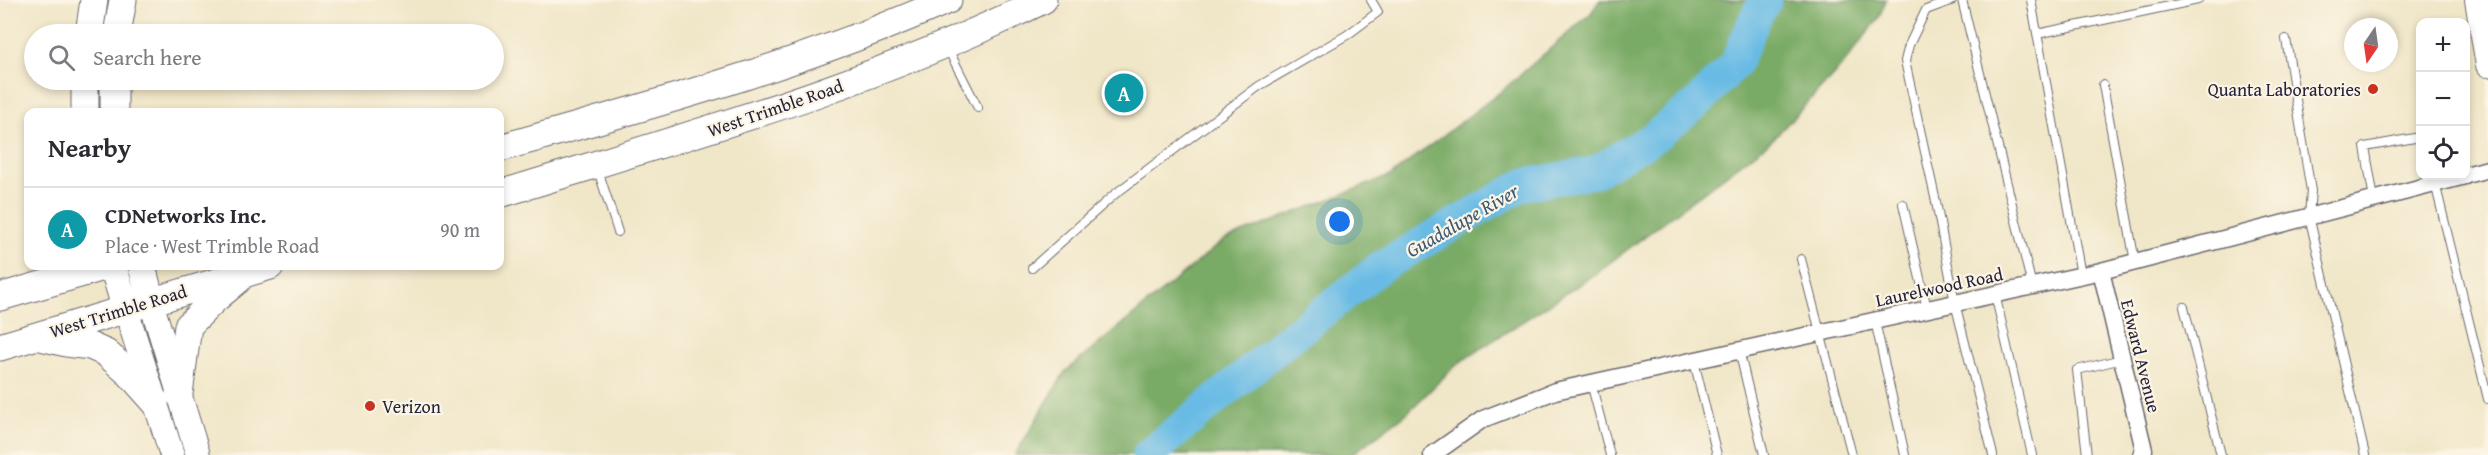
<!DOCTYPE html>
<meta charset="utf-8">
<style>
:root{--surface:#fff;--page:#f2f2f3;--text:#2b2b33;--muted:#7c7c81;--line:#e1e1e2;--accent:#c8321e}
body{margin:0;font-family:"Gentium Book Plus",serif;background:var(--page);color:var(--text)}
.controls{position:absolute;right:18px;top:18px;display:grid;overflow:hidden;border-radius:12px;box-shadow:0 3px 9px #0003}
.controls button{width:54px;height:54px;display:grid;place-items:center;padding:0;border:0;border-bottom:2px solid var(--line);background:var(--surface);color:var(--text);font:30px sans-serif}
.compass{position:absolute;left:2344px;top:18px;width:54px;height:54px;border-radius:50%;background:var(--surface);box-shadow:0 3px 9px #0003;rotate:193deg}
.you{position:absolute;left:1340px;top:222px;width:21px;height:21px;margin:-15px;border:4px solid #fff;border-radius:50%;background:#1a73e8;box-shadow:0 0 0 9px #1a73e833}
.badge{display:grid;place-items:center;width:39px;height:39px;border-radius:50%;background:var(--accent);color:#fff;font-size:20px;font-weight:700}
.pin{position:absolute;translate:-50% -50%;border:3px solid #fff;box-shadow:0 2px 6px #0006}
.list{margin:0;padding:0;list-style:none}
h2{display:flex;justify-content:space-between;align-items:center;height:78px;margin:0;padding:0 24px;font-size:26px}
h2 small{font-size:20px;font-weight:400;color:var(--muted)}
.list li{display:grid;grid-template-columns:39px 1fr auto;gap:18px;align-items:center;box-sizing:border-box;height:84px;padding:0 24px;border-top:2px solid var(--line)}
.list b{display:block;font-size:22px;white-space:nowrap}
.list p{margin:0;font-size:20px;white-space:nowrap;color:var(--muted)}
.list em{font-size:20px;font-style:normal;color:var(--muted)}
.icon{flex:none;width:33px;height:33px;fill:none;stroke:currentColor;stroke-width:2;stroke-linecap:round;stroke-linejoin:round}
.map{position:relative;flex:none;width:2488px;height:455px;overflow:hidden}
.search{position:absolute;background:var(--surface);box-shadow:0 3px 9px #0003;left:24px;top:24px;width:480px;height:66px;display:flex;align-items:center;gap:15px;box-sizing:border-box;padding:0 21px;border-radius:33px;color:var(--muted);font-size:22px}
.panel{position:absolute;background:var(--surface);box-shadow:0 3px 9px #0003;left:24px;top:108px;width:480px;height:162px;border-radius:12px}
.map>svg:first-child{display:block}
.forest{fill:#7aab66;stroke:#4e6650;stroke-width:1.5}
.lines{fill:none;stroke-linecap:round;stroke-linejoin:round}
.river{stroke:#69bbe5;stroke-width:32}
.lane-casing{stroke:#6a676c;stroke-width:10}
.street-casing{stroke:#6a676c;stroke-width:19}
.secondary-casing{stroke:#6a676c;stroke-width:26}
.primary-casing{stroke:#6a676c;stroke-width:29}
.lane{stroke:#fff;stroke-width:8}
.street{stroke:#fff;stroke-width:16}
.secondary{stroke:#fff;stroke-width:24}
.primary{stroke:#fff;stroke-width:27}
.poi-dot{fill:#c8321e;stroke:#fcf5e5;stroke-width:2}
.labels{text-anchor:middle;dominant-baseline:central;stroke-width:4.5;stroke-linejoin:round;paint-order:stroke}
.poi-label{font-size:18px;fill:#22223b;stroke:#fcf5e5;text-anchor:end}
.street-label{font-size:18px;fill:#22223b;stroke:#fcf5e5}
.water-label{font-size:20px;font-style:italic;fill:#3b5876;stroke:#fcf5e5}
</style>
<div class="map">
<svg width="2488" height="455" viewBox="0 0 2488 455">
<rect width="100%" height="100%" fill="#fcf5e5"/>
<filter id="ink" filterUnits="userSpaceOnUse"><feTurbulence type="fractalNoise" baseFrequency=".0167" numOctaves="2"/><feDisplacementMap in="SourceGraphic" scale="12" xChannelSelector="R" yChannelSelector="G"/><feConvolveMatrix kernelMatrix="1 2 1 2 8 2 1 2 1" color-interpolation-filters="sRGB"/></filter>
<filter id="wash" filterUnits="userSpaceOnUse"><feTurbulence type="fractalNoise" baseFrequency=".008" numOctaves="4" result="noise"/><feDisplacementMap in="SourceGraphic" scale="24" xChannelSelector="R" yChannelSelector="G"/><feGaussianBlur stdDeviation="1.35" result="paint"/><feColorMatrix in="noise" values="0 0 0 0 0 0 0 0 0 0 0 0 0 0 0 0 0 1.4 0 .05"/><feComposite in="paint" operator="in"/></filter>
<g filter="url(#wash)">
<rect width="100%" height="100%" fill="#f0e6c8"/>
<!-- forest -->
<path class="forest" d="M1600 0H1886L1878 19 1841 67 1772 140 1591 277 1457 364 1406 414 1351 455H1015L1065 372 1224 240 1390 176 1503 90 1591 13Z"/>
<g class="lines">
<!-- river -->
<path class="river" d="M1148 455 1291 337 1382 266 1522 185 1595 172 1654 137 1697 103 1735 64 1757 14 1766 0"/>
</g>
</g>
<g filter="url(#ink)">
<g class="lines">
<!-- lane casing -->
<g class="lane-casing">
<path id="lane" d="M1953 0 1926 10 1909 45 1905 61 1936 202 1955 303 1993 455
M1962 0 2032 286
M2031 0 2081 275
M2037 34 2198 0
M2286 39 2311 191 2309 216 2365 455
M947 47 978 108
M2103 85 2135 262
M597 167 618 232
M2435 183 2488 399
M2374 199 2365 147 2420 137
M1903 204 1927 309
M1801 259 1852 455
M1032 268 1115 194 1259 86 1347 35 1378 12 1371 0
M1995 294 2032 455
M2184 307 2221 455
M1875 321 1905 455
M1739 350 1764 455
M1694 361 1717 455
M1591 383 1610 455
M2087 455 2077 370 2122 359"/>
</g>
<!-- street casing -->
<g class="street-casing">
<path id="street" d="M2466 175 2488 169
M2101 271 2144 450 2141 455
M1432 455 1483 419 1555 391 2101 271 2465 176"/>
</g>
<!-- secondary casing -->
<g class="secondary-casing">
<path id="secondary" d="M2477 0 2488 65
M151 302 198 455
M126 310 172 455"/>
</g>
<!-- primary casing -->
<g class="primary-casing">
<path id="primary" d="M89 34 94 0
M117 34 123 0
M85 80V112
M114 80V112
M500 148C651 105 804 64 948 0
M500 194C683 137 869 86 1043 0
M113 266 126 310
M142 266 151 302
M0 297 107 266
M41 337 67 343 90 346 106 353 130 374 155 402
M0 347 270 266
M179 394 188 326 214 300 238 280"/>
</g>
<!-- lane -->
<use href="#lane" class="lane"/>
<!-- street -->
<use href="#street" class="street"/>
<!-- secondary -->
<use href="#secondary" class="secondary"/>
<!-- primary -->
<use href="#primary" class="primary"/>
</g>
</g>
<!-- markers -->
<g class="poi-dot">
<circle cx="2373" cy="89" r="6"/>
<circle cx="370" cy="406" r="6"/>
</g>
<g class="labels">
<!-- poi labels -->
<g class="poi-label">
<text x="2361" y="89">Quanta Laboratories</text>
<text x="382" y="406" text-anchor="start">Verizon</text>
</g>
<!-- street labels -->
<g class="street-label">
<text transform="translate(775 108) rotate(-19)">West Trimble Road</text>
<text transform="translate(1939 287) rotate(-12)">Laurelwood Road</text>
<text transform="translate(118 311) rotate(-17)">West Trimble Road</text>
<text transform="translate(2141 356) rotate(76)">Edward Avenue</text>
</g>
<!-- water labels -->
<g class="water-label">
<text transform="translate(1462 220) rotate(-30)">Guadalupe River</text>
</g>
</g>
</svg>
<div class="controls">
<button>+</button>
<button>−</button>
<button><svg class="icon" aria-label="locate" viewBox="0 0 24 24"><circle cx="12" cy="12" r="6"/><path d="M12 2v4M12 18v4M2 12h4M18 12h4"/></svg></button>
</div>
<svg class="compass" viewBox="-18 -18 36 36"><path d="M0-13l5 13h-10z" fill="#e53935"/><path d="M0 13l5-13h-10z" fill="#7c7c81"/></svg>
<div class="you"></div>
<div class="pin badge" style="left:1124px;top:93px;background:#0f9aa8">A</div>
<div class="search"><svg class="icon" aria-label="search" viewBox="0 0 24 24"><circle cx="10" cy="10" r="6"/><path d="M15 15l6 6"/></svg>Search here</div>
<section class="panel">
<h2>Nearby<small></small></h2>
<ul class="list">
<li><span class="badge" style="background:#0f9aa8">A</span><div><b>CDNetworks Inc.</b><p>Place · West Trimble Road</p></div><em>90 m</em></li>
</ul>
</section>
</div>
